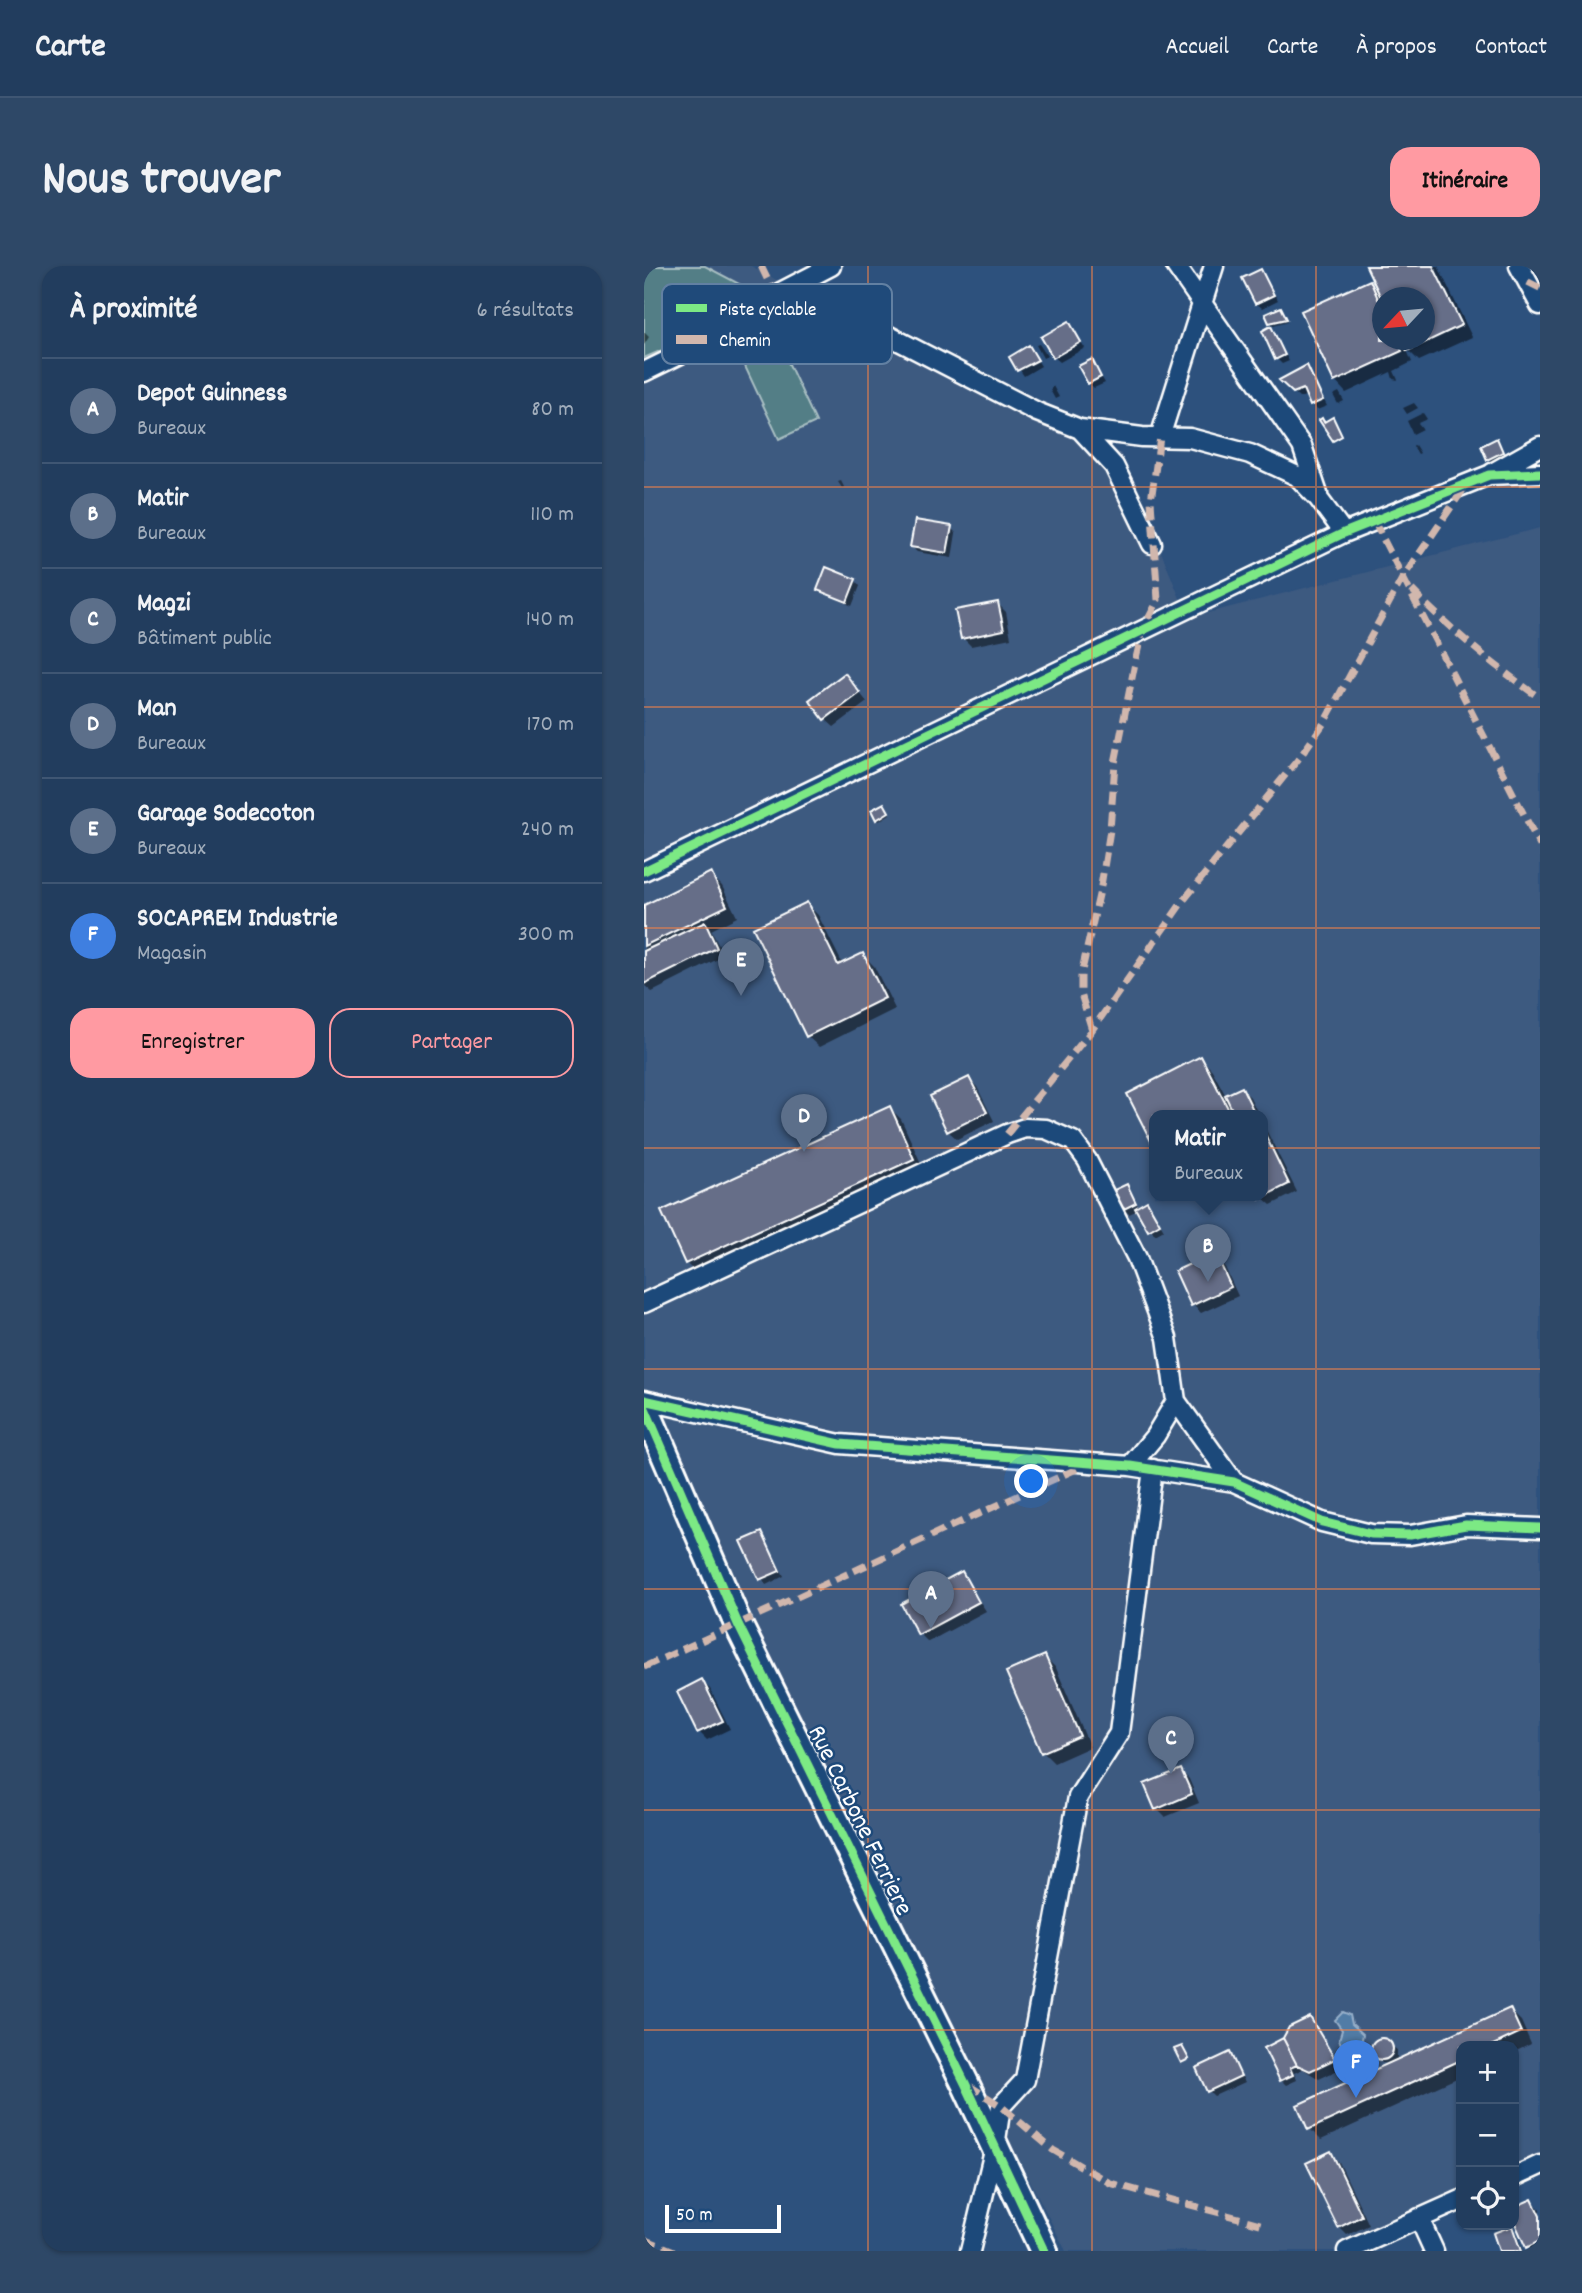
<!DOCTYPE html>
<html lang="fr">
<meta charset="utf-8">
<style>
:root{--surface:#223d5e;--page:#2e4867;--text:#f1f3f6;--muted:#a2aebc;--line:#3f5673;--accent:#ff9aa2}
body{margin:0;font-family:Dekko,sans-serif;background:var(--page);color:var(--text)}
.controls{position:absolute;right:21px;bottom:21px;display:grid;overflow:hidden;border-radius:14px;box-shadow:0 2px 5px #0004}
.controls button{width:63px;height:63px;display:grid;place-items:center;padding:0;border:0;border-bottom:2px solid var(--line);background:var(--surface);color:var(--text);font:35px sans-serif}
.compass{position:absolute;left:728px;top:21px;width:63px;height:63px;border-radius:50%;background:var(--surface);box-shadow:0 2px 5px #0004;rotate:244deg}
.scale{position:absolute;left:21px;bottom:18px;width:116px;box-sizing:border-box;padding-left:7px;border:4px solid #fff;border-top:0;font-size:19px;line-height:24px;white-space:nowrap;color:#fff;-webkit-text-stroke:5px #1f4a7a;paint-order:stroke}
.you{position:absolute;left:388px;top:1216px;width:24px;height:24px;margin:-18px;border:5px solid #fff;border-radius:50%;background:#1a73e8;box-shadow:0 0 0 10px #1a73e833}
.badge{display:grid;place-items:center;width:46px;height:46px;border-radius:50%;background:var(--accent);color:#fff;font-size:23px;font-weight:700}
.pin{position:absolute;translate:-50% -58px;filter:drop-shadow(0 2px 4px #0008)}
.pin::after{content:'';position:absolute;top:37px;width:24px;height:21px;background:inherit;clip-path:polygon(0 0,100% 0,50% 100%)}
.popup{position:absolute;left:505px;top:844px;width:119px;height:91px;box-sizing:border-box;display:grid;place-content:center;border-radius:14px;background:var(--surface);filter:drop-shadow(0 2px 5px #0005);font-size:23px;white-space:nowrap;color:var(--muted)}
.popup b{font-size:26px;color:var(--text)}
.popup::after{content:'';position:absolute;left:50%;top:100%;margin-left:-14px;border:14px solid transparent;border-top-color:var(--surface)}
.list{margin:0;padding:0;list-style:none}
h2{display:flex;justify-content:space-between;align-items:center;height:91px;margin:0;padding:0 28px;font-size:30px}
h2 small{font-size:23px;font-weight:400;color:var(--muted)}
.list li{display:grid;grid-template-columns:46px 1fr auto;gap:21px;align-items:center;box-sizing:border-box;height:105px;padding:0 28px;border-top:2px solid var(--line)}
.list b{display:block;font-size:26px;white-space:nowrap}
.list p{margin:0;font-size:23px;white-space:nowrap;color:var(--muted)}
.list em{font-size:23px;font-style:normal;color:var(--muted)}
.actions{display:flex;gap:14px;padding:21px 28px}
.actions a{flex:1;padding:16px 0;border:2px solid var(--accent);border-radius:21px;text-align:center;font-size:24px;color:var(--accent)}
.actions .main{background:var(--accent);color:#111}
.icon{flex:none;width:38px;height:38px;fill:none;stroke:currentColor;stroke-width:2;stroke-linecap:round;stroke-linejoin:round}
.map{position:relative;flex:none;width:896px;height:1985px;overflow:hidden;border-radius:21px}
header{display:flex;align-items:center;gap:42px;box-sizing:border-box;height:98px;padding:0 35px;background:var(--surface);border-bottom:2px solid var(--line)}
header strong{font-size:33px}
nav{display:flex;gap:38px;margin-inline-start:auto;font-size:24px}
.intro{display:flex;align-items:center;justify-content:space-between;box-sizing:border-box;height:168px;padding:0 42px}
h1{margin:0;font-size:49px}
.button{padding:18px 32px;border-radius:21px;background:var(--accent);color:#111;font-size:24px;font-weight:700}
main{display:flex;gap:42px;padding:0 42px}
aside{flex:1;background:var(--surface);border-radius:21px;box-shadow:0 2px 5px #0004}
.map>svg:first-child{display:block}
.built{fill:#3e5a80;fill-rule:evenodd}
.green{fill:#527e86;stroke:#a8bec2;stroke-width:2}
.water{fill:#517ba6;stroke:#97b0ca;stroke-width:2}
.shadow{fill:#0007;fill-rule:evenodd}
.building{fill:#666e88;stroke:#fff;stroke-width:2}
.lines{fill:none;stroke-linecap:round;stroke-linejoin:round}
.street-casing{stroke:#fff;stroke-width:23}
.secondary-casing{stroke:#fff;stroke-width:32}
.street{stroke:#1f4a7a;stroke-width:18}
.secondary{stroke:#1f4a7a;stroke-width:26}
.quiet{stroke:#d1b7ad;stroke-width:7;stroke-dasharray:14 7;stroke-linecap:butt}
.cycleway-casing{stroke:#1f4a7a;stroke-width:13}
.cycleway{stroke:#7ce984;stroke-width:9}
.grid{fill:none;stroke:#ee8249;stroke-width:2;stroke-opacity:0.55}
.labels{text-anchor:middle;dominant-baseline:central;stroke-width:5;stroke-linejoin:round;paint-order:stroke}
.street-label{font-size:26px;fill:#fff;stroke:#1f4a7a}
.key{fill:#1f4a7a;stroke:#6280a2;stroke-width:2}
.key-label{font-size:19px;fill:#fff}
</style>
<header>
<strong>Carte</strong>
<nav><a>Accueil</a><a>Carte</a><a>À propos</a><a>Contact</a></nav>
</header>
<div class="intro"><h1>Nous trouver</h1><a class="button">Itinéraire</a></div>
<main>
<aside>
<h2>À proximité<small>6 résultats</small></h2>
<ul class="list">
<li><span class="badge" style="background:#5c6f8a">A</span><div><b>Depot Guinness</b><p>Bureaux</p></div><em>80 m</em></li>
<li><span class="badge" style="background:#5c6f8a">B</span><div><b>Matir</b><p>Bureaux</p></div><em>110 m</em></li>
<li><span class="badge" style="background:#5c6f8a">C</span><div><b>Magzi</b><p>Bâtiment public</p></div><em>140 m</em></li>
<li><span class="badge" style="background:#5c6f8a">D</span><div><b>Man</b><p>Bureaux</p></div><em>170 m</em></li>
<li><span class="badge" style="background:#5c6f8a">E</span><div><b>Garage Sodecoton</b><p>Bureaux</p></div><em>240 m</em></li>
<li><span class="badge" style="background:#3f7fe0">F</span><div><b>SOCAPREM Industrie</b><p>Magasin</p></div><em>300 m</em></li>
</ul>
<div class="actions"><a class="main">Enregistrer</a><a>Partager</a></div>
</aside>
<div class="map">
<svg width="896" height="1985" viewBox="0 0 896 1985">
<rect width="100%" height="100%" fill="#2d517d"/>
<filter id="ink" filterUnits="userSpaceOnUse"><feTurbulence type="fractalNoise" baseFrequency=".0143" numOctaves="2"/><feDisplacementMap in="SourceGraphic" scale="14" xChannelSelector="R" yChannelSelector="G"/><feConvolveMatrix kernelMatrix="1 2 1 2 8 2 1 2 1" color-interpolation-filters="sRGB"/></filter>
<g filter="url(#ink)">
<!-- built -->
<path class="built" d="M0 0H107L173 36 477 188 544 352 896 262V1897L870 1910V1780H817V1935L711 1985H422L45 1250 0 1148ZM510 850H618V930H510Z"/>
<!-- green -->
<path class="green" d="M0 0H61L129 36 0 92Z
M136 79 172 156 135 173 99 96Z"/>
<!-- water -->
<path class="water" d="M699 1746 706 1749 708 1758 719 1768 717 1778 709 1783 698 1780 695 1774 698 1764 691 1754Z"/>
<!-- shadow -->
<path class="shadow" d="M727 0H794L828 71 775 95 762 82 768 96 750 105 754 114 749 113 747 106 702 127 691 115 725 16 736 27ZM738 32H780V74H738Z
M617 5 634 34 618 42 612 37Z
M637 43 644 55 629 59 627 56Z
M425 58 441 82 416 96 410 91Z
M627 62 645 95 638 98 633 93Z
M0 66 5 71 0 79Z
M395 78 403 90 399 92 392 79Z
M385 81 397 100 380 110 367 91Z
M448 95 461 117 450 122 445 117Z
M663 101 683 140 673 144 663 129 656 132 638 115Z
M409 120 415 131 411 133 406 124Z
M695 126 700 135 694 138 689 129Z
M770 137 774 142 763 148 759 142Z
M779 147 783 153 774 157 779 163 769 168 763 155Z
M853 175 863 191 849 198 844 192Z
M771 179 776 187 774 188 769 180Z
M197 215 200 221 198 222 194 216Z
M307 262 312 267 308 292 273 286 268 281Z
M211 314 216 320 208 340 175 324Z
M354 338 362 346 367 372 327 380 319 372Z
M209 418 223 436 190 461 181 453Z
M242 541 246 548 235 555 233 552Z
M67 609 78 620 93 651 67 664 80 690 8 726 0 719V641Z
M163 638 174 649 199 699 219 689 230 700 251 743 175 781 163 770Z
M557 792 568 804 582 830 598 823 606 831 615 850H510L485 829Z
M325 813 333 821 350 855 313 873 304 865Z
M246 842 257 853 280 904 53 1008 42 997Z
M618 856 653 926 627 939 618 931Z
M482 920 495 941 502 937 507 942 520 964 511 969 494 944 485 948 479 943Z
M570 988 579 997 594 1030 557 1047 549 1039Z
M118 1268 140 1310 122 1319 100 1276Z
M318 1308 342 1345 284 1376 276 1368Z
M401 1391 412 1402 446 1481 410 1497 399 1486Z
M58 1415 66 1423 86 1463 63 1474 55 1466Z
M537 1505 545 1513 555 1537 521 1551 513 1543Z
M866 1744 877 1755 887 1778 870 1786V1780H817V1810L677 1874 666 1863 747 1798 738 1797 729 1786 734 1775 739 1774 753 1784V1795Z
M665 1753 698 1802 675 1813 659 1803 650 1807 653 1814 642 1819 637 1814 641 1774Z
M585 1788 601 1816 570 1830 565 1825Z
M718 1792 726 1801 722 1809 712 1799Z
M686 1887 695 1896 725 1959 703 1969 695 1961Z
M888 1935 896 1943V1985H888L884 1981 870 1950V1943Z
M867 1962 872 1967 879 1985H857Z"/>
<!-- building -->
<path class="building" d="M722 0H789L818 59 763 85 757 74H780V32H738V34Z
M617 3 630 29 611 38 598 12Z
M726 14 738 42V74H753L758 85 690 116 657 45Z
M637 41 643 53 625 57 621 48Z
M425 55 437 76 409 92 397 71Z
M627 60 641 89 631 94 618 65Z
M385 79 394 94 373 105 365 91Z
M448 93 457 111 444 118 434 100Z
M663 99 679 134 666 140 659 123 649 127 635 114Z
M689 151 698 170 689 175 675 154 678 152 680 156Z
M853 172 859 186 843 194 837 180Z
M271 254 308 260 303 287 266 281Z
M182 301 212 313 203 336 173 324Z
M354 336 360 364 317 373 311 344Z
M201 407 216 427 180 454 165 434Z
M240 537 245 546 232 554 227 544Z
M67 606 83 640 0 680V639Z
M163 636 194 699 219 687 241 732 162 771 109 662Z
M61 656 73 682 0 718V685Z
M557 790 588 850H510V881L483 828Z
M325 811 343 846 303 866 286 830Z
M598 821 612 850H591L581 829Z
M246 840 270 893 41 998 17 945Z
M618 862 645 918 617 932 618 930Z
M483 918 492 937 478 944 468 925Z
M503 935 516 958 504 965 491 942Z
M571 986 587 1021 547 1040 531 1005Z
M118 1266 136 1305 115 1314 97 1275Z
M318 1305 335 1336 274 1369 257 1338Z
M401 1389 436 1470 397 1487 362 1406Z
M58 1413 79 1455 53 1467 33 1426Z
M537 1503 548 1528 511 1544 500 1518Z
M866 1742 877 1766 847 1780H817V1794L664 1864 653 1839Z
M666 1751 691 1793 666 1805 653 1799 639 1772 645 1761Z
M727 1783a11 11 0 1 1 22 0a11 11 0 1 1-22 0Z
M639 1772 653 1799 646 1802 649 1809 636 1815 620 1782Z
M538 1780 545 1793 537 1797 530 1783Z
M586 1786 597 1810 563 1826 552 1802Z
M710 1798a8 8 0 1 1 16 0a8 8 0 1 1-16 0Z
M687 1885 718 1950 694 1962 662 1897Z
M888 1933 896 1950V1975L882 1982 870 1955V1941Z
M868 1960 877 1985H855L849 1967Z"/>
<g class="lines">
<!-- street casing -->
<g class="street-casing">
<path id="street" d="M532 0 658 180 674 228
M875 0 896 39
M131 29 187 0
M0 106 98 58 131 29 222 58 393 146 436 163 498 171 546 172 606 188 653 210 674 232 700 267
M436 163 470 200 508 278
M516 171 570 0
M848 207 896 180
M0 605 700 267 845 209 896 207
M0 1037 363 868 381 862 402 863 429 875 443 894 493 992 523 1072 532 1135 590 1216
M0 1134 196 1178 486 1200 590 1216 678 1256 727 1268 766 1269 822 1259 896 1262
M486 1200 511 1170 532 1135
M870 1911 896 1899
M775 1952 790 1985
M326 1985 351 1881 357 1840 381 1814 434 1531 475 1467 509 1203
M703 1985 817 1934"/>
</g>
<!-- secondary casing -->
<g class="secondary-casing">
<path id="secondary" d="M0 1140 94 1358 321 1817 400 1985"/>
</g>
<!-- street -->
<use href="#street" class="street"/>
<!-- secondary -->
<use href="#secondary" class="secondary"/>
<!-- quiet -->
<path class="quiet" d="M117 0 131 29
M884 16 896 22
M730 255 896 580
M768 324C808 365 849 399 896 432
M448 764 437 728V709L457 620 466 564 471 497 492 392 499 363 514 334 507 235 516 171
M363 868 448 764 539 635 656 491 680 457 758 313 821 221
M0 1401 439 1200
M324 1819 357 1840 409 1884 466 1917 620 1959
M0 1973 30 1985"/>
<!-- cycleway casing -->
<g class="cycleway-casing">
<path id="cycleway" d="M0 605 700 267 845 209 896 207
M0 1134 196 1178 486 1200 590 1216 678 1256 727 1268 766 1269 822 1259 896 1262
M0 1140 94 1358 321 1817 400 1985"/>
</g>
<!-- cycleway -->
<use href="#cycleway" class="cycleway"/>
</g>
</g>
<!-- grid -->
<path class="grid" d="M224 0V1985M448 0V1985M672 0V1985M0 221H896M0 441H896M0 662H896M0 882H896M0 1103H896M0 1323H896M0 1544H896M0 1764H896"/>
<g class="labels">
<!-- street labels -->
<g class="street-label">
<text transform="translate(215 1555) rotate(64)">Rue Carbone Ferriere</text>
</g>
</g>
<!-- legend -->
<rect x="18" y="18" width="230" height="80" rx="10" class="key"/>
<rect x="32" y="38" width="31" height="8" fill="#7ce984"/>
<rect x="32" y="69" width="31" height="9" fill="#d1b7ad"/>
<g class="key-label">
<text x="75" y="49">Piste cyclable</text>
<text x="75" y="80">Chemin</text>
</g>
</svg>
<div class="controls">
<button>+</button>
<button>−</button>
<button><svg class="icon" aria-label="locate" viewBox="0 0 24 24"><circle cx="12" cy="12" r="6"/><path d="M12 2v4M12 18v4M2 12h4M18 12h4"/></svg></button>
</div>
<svg class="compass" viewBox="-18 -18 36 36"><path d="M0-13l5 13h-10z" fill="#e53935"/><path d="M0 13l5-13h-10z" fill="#a2aebc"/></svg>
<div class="scale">50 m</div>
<div class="you"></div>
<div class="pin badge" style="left:287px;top:1363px;background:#5c6f8a">A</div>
<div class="pin badge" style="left:564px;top:1016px;background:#5c6f8a">B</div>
<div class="popup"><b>Matir</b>Bureaux</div>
<div class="pin badge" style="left:527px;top:1508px;background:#5c6f8a">C</div>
<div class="pin badge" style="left:160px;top:886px;background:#5c6f8a">D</div>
<div class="pin badge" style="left:97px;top:730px;background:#5c6f8a">E</div>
<div class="pin badge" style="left:712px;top:1832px;background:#3f7fe0">F</div>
</div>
</main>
